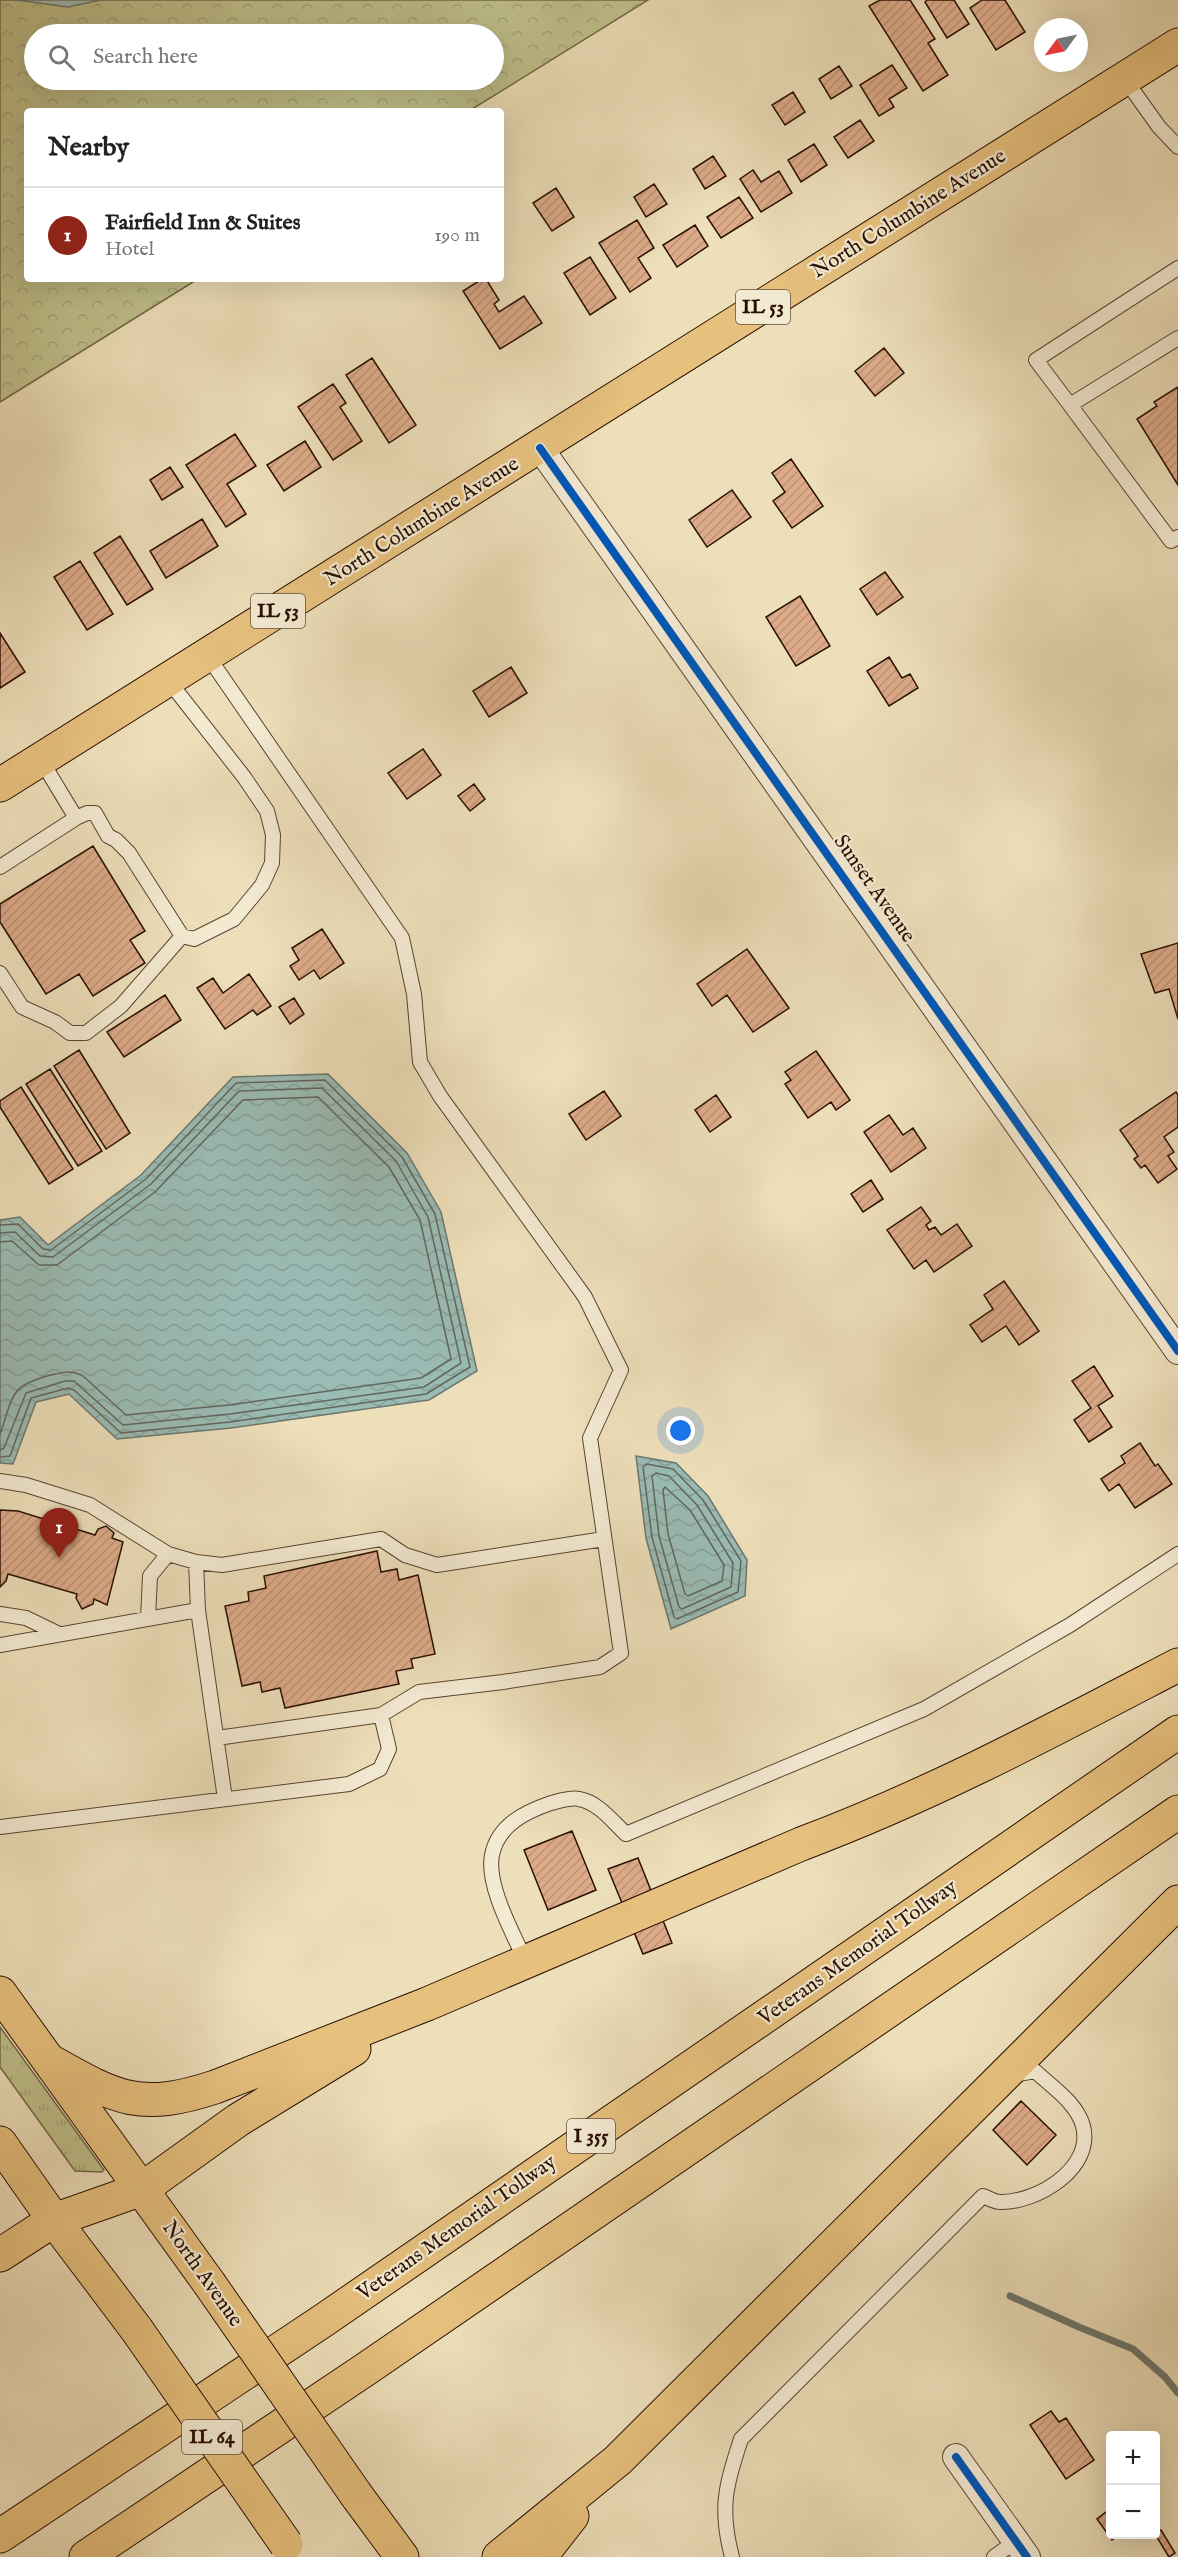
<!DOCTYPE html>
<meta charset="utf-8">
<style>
:root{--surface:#fff;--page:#f2f2f2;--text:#222;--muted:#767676;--line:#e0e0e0;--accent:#8f2418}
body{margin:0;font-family:"IM FELL English",serif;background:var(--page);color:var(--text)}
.controls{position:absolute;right:18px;bottom:18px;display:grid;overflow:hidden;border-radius:6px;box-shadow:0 6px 24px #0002}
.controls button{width:54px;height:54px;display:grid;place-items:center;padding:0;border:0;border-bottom:2px solid var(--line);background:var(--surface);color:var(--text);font:30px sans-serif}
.compass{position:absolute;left:1034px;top:18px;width:54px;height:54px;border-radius:50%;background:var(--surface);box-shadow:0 6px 24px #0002;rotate:237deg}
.you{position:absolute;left:681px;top:1431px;width:21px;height:21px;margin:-15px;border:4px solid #fff;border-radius:50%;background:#1a73e8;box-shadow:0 0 0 9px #1a73e833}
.badge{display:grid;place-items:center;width:39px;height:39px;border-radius:50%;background:var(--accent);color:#fff;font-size:20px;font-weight:700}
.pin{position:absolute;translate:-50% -50px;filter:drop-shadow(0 2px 3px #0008)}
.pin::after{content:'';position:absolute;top:32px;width:21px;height:18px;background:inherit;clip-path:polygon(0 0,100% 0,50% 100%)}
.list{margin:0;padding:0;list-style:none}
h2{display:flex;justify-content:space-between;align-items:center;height:78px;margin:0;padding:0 24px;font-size:26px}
h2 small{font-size:20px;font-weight:400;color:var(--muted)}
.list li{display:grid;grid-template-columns:39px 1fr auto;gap:18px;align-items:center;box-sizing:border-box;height:96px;padding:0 24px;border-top:2px solid var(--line)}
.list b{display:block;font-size:22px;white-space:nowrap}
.list p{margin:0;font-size:20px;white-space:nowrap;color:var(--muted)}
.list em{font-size:20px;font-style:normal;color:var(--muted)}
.icon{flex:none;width:33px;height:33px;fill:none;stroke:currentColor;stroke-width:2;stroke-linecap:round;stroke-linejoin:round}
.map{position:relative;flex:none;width:1178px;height:2557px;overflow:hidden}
.search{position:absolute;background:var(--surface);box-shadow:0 6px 24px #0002;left:24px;top:24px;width:480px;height:66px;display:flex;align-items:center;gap:15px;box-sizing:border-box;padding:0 21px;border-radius:33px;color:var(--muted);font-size:22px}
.panel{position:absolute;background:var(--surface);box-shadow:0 6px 24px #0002;left:24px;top:108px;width:480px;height:174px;border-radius:6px}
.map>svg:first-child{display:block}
.grass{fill:url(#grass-tufts);stroke:#746847;stroke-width:1.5}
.park{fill:url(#park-crowns);stroke:#746847;stroke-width:1.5;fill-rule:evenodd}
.water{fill:url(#water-waves);stroke:#6d776e;stroke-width:1.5}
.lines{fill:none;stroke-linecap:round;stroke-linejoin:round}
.shore{stroke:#62665c;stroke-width:1.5}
.stream{stroke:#6d776e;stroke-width:7}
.building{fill:url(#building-hatch);stroke:#290f03;stroke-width:1.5}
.service-casing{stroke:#5a4331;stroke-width:16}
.minor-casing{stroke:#5a4331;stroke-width:28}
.primary-casing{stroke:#290f03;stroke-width:35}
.motorway-casing{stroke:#290f03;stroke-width:35}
.service{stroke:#f3ead2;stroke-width:14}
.minor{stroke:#f3ead2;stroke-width:26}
.primary{stroke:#e6c07d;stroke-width:33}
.motorway{stroke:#e6c07d;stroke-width:33}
.primary-bridge-casing{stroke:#290f03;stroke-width:35;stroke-linecap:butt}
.primary-bridge{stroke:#e6c07d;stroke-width:33}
.cycleway-casing{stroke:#f3ead2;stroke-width:11}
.cycleway{stroke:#0057b8;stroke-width:8}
.labels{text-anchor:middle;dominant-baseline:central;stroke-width:4.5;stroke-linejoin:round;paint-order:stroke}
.shield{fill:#f3ead2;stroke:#665141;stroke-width:1.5}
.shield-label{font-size:20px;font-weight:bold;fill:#290f03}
.street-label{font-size:21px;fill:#290f03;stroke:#f3ead2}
</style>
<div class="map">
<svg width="1178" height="2557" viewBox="0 0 1178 2557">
<defs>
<pattern id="grass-tufts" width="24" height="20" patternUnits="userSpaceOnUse" patternTransform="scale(1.5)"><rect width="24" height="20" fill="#bfc08b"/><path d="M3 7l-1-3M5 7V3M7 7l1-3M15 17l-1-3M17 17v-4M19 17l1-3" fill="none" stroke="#a4a476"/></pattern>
<pattern id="park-crowns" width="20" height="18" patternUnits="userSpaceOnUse" patternTransform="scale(1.5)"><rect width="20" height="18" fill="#bfc08b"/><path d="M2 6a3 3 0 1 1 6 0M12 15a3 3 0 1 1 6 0" fill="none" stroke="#a4a476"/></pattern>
<pattern id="water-waves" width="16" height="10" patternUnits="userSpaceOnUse" patternTransform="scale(1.5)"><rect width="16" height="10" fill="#9abcb5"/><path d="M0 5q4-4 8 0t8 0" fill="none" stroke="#85a09a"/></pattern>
<pattern id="building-hatch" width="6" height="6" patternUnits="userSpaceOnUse" patternTransform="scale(1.5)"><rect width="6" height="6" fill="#ddab89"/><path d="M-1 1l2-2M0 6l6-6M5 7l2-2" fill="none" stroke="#be9275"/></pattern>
</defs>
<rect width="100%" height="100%" fill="#eddfba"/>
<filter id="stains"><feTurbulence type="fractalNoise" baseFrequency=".00333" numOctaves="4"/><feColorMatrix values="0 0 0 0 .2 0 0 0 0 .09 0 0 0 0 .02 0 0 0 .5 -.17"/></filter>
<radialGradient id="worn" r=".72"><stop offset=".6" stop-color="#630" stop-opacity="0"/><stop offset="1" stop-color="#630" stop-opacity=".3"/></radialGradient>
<!-- grass -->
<path class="grass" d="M0 2027 104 2170 102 2172 75 2171 0 2067Z"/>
<!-- park -->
<path class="park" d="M0 0H648L469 111H27V279H198L0 402ZM34 34H494V80H34Z"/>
<!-- water -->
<path class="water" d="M16 0H101L68 7Z
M328 1074 407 1153 441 1212 477 1371 429 1400 231 1428 117 1439 69 1394 36 1402 13 1464 0 1463V1220L20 1217 48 1245 141 1175 233 1077Z
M636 1456 676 1463 708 1496 747 1560 745 1596 671 1629 646 1538Z"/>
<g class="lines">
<!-- shore -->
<path class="shore" d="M0 1225 18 1224 43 1249 51 1250 146 1179 236 1083 325 1080 402 1157 435 1214 470 1367 426 1394 230 1422 121 1433 74 1390 68 1388 31 1398 10 1456 0 1457
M0 1233 15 1232 40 1256 53 1257 151 1184 239 1091 322 1088 396 1161 428 1217 461 1363 424 1387 230 1414 123 1425 74 1381H65L26 1393 4 1448 0 1450
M0 1242 12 1241 39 1265H57L155 1192 243 1100 318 1097 389 1167 420 1220 451 1359 421 1378 229 1405 126 1415 83 1376C72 1370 63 1372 51 1375 8 1386 14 1396 0 1434
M647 1464 673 1469 703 1500 741 1561 738 1592 677 1619 674 1617 652 1537 643 1467Z
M656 1473 669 1476 697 1505 733 1563 731 1587 682 1609 679 1607 659 1536 652 1476Z
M665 1487 690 1510 724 1565 722 1581 688 1596 685 1594 668 1534 663 1490Z"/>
<!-- stream -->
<path class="stream" d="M1010 2296 1079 2327 1133 2349 1165 2377 1178 2393"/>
</g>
<!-- building -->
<path class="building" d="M880 0H910L935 39 928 43 948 75 923 91 869 6Z
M927 0H954L969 24 947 38 925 2Z
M982 0H1005L1025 32 996 50 970 8Z
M892 65 907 88 889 99 894 107 879 116 860 85Z
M839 66 852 86 831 99 819 79Z
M793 92 805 112 785 125 772 105Z
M860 120 874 141 848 158 834 137Z
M814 144 827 165 801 182 788 160Z
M713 156 726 176 705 189 693 169Z
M753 170 761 182 779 171 792 193 761 212 740 179Z
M654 184 667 204 646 217 634 197Z
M556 188 574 217 552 231 533 203Z
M739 197 753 218 721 238 707 217Z
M637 220 654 248 638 258 651 278 630 292 599 243Z
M695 225 708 246 677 267 663 245Z
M590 257 616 298 590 315 564 273Z
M482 279H486L499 300 494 304 499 312 524 296 542 323 500 349 463 291Z
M884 348 904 373 875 396 855 371Z
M372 358 416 425 389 443 346 375Z
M333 384 346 403 340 407 362 441 333 460 298 407Z
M1178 387V485L1137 419 1157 406 1154 402Z
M235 434 256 466 227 484 246 514 226 527 186 465Z
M305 441 321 467 284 491 267 465Z
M791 459 823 506 792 528 773 501 785 492 772 473Z
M170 467 183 487 162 500 150 480Z
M732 490 751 517 707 547 689 520Z
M202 519 218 546 166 578 150 551Z
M120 536 153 589 127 605 94 553Z
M80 561 113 614 87 630 54 577Z
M885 572 903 597 877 615 860 589Z
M800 596 830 646 796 666 766 617Z
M0 633 25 672 0 688Z
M889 657 902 678 910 674 918 688 889 706 867 671Z
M511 667 527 693 489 717 473 691Z
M423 749 441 775 407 799 388 773Z
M474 784 485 799 470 811 458 796Z
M93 846 145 931 130 940 145 963 93 996 79 974 46 994 0 922V904Z
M322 929 344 963 320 979 314 970 299 980 290 966 299 960 292 948Z
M1178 943V1019L1169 989 1155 993 1141 954Z
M747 949 789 1008 753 1032 727 995 712 1006 697 984Z
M249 974 271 1006 257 1015 253 1010 225 1029 197 988 213 978 223 993Z
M165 995 181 1020 124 1057 107 1032Z
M294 998 304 1014 290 1024 279 1007Z
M79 1050 130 1133 106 1149 54 1066Z
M816 1051 850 1100 836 1110 831 1102 808 1118 785 1084 791 1080 785 1072Z
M50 1069 102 1151 78 1166 26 1084Z
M21 1087 73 1169 49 1184 0 1107V1101Z
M604 1091 621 1116 586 1140 569 1114Z
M1176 1092 1178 1095V1127L1164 1137 1174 1152 1168 1156 1177 1169 1158 1183 1145 1165 1141 1168 1134 1159 1138 1156 1120 1130Z
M716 1095 731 1117 710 1132 695 1110Z
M889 1115 903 1135 913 1128 926 1148 891 1172 864 1132Z
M871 1180 883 1199 863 1212 851 1194Z
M921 1207 931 1221 926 1225 929 1230 935 1227 941 1235 957 1224 972 1246 934 1272 926 1260 914 1269 887 1230Z
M1004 1281 1039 1331 1019 1345 1006 1326 982 1342 970 1325 993 1309 984 1295Z
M1094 1366 1113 1396 1098 1406 1112 1427 1089 1442 1074 1420 1091 1408 1072 1381Z
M1140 1443 1155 1466 1158 1464 1172 1484 1135 1508 1119 1484 1109 1491 1101 1479 1125 1463 1121 1456Z
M0 1510 18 1511 95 1535 98 1529 106 1526 114 1533 112 1538 123 1542 107 1605 94 1599 93 1604 82 1609 76 1598 77 1594 8 1574 6 1581 0 1587Z
M377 1551 381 1572 397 1569 399 1580 418 1575 435 1654 411 1659 413 1668 396 1671 399 1684 285 1708 280 1688 262 1692 260 1682 242 1686 225 1606 249 1601 248 1592 266 1588 264 1576Z
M572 1831 596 1890 548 1910 524 1850Z
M638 1858 672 1943 643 1954 608 1869Z
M1021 2101 1056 2135 1027 2165 993 2130Z
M1051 2411 1059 2422 1066 2418 1094 2460 1066 2479 1030 2425Z
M1110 2509V2534H1120L1112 2540 1097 2519Z
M1161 2530 1175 2553 1169 2557 1155 2534Z"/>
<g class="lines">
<!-- service casing -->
<g class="service-casing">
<path id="service" d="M1124 78 1159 127 1178 147
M1178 338 1070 405 1171 541 1178 537
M1070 405 1036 360 1178 268
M207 655 402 938 414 994 420 1062 440 1096 585 1297 621 1370 590 1438 621 1653 600 1667 503 1682 419 1692 381 1715 217 1738
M41 760 76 818
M0 867 76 818 87 813H95L108 836 116 840 129 853 182 936 194 939 234 919 262 885 272 863 273 835 267 811 244 777 168 680
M0 973 22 1007 55 1022 70 1033H86L121 1006 182 936
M0 1481 26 1485 90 1505 168 1554
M196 1562 222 1565 381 1539 405 1555 437 1565 604 1539
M0 1614 26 1618 57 1633
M148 1619 150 1576 168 1554 196 1562 198 1610 225 1799
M0 1645 198 1610
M0 1827 349 1784 380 1769 389 1749 381 1715
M525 1960C513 1933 486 1885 492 1855 498 1825 525 1812 551 1803 559 1801 571 1797 579 1799 598 1802 613 1822 626 1834L924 1709 1070 1625 1178 1554
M732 2557C719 2507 726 2486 741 2439L983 2196C988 2198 995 2202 1000 2202 1036 2203 1094 2169 1083 2126 1077 2103 1052 2087 1035 2071L1014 2075
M994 2557 1016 2541"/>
</g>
<!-- minor casing -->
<g class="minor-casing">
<path id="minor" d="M540 448 1178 1351
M956 2457 1027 2557"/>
</g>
<!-- primary casing -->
<g class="primary-casing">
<path id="primary" d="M0 785 1178 45
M0 1993 209 2283
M0 2143 54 2220 137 2330
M357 2496 402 2557"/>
</g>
<!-- motorway casing -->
<g class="motorway-casing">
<path id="motorway" d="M50 2061C116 2098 139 2112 215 2087L427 2004 801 1844C932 1795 1055 1729 1178 1665
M0 2255 54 2220 142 2189 238 2120 354 2049
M0 2536 324 2320 1178 1732
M86 2557 366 2369 1178 1812
M499 2557 618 2460 1178 1902
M540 2557 572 2516"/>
</g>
<!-- service -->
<use href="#service" class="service"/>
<!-- minor -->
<use href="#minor" class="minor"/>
<!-- primary -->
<use href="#primary" class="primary"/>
<!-- motorway -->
<use href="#motorway" class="motorway"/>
<!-- primary-bridge casing -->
<g class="primary-bridge-casing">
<path id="primary-bridge" d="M209 2283 357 2496
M137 2330 286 2544"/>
</g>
<!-- primary-bridge -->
<use href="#primary-bridge" class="primary-bridge"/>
<!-- cycleway casing -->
<g class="cycleway-casing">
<path id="cycleway" d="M540 448 1178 1351
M956 2457 1027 2557"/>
</g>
<!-- cycleway -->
<use href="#cycleway" class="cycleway"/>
</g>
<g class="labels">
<!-- shield labels -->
<g class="shield">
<rect x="736" y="290" width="54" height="34" rx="4.5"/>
<rect x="251" y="594" width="54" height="34" rx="4.5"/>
<rect x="567" y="2119" width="48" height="34" rx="4.5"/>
<rect x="182" y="2420" width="60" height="34" rx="4.5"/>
</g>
<g class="shield-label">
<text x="763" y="307">IL 53</text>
<text x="278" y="611">IL 53</text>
<text x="591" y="2136">I 355</text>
<text x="212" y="2437">IL 64</text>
</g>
<!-- street labels -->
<g class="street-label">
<text transform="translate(909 214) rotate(-32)">North Columbine Avenue</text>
<text transform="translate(422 522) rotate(-32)">North Columbine Avenue</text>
<text transform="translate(874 889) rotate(55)">Sunset Avenue</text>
<text transform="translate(858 1953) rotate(-35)">Veterans Memorial Tollway</text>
<text transform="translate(457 2228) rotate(-35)">Veterans Memorial Tollway</text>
<text transform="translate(202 2274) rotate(55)">North Avenue</text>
</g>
</g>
<rect width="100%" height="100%" filter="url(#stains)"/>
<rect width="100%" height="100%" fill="url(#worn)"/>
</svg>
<div class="controls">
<button>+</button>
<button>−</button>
</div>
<svg class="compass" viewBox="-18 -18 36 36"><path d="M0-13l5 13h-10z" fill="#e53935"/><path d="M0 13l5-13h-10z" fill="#767676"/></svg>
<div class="you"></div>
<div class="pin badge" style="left:59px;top:1558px">1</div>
<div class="search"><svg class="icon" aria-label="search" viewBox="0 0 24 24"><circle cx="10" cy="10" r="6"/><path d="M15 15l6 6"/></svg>Search here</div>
<section class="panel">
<h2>Nearby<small></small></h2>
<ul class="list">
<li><span class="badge">1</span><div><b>Fairfield Inn &amp; Suites</b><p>Hotel</p></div><em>190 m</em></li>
</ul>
</section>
</div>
